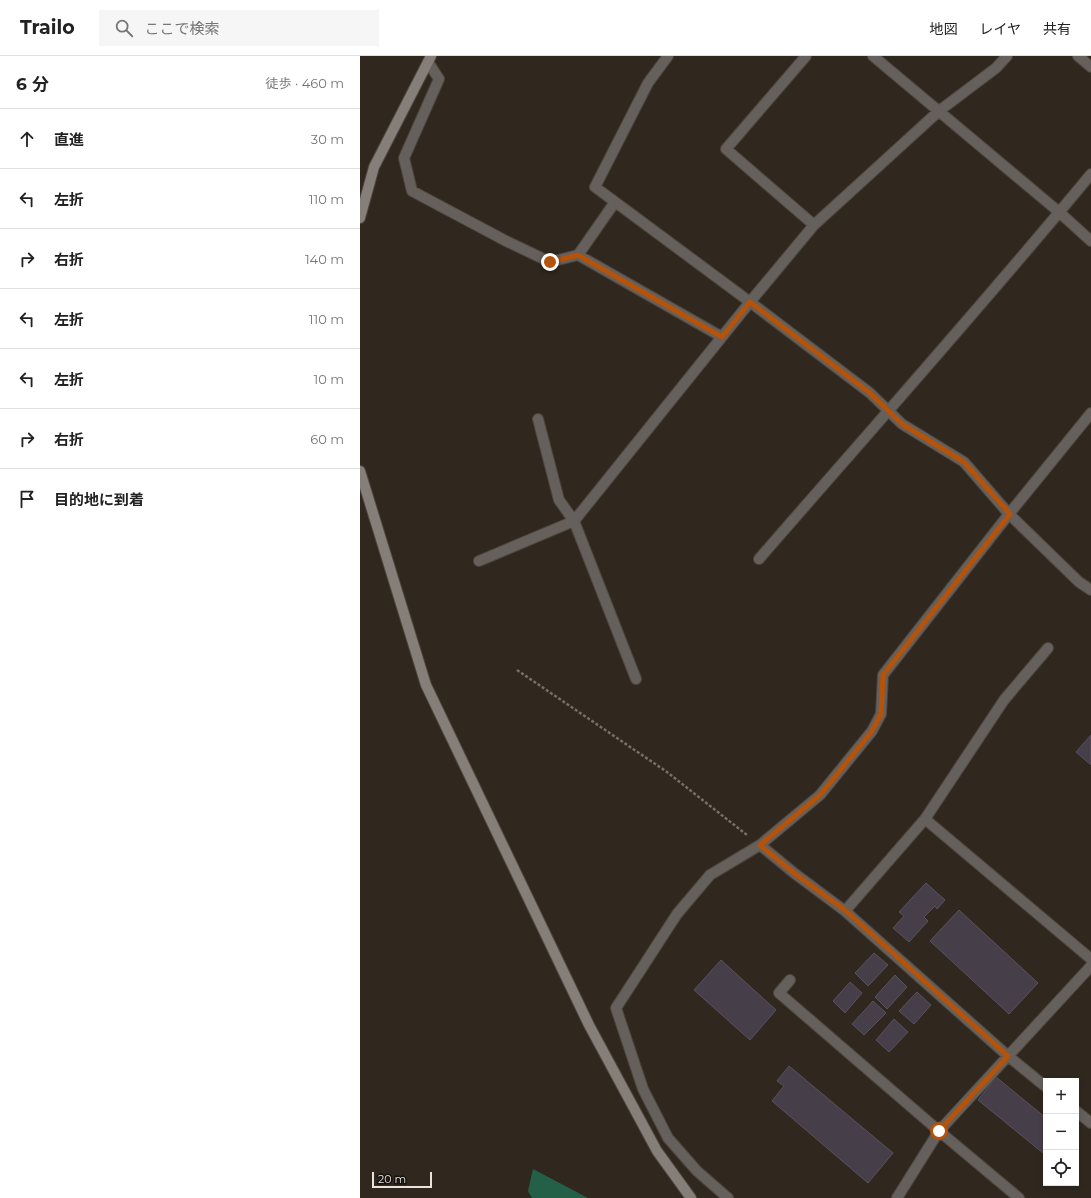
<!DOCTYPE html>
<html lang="ja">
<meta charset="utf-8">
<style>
:root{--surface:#fff;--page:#f6f6f6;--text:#222;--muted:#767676;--line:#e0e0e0}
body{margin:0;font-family:Montserrat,"Noto Sans JP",sans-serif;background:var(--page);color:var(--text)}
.controls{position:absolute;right:12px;bottom:12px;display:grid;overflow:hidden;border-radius:0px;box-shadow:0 2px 6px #0003}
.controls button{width:36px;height:36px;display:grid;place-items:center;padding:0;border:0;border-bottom:1px solid var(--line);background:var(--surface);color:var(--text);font:20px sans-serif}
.scale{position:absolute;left:12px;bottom:10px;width:60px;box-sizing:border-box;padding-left:4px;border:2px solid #e9e3de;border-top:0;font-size:11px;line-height:14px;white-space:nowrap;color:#e9e3de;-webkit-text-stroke:3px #15120e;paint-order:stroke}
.stop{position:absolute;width:12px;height:12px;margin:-9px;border:3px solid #b45309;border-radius:50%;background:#fff}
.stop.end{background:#b45309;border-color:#fff;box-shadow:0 1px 4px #0008}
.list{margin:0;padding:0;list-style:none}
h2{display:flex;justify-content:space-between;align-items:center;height:52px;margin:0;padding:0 16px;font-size:17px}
h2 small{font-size:13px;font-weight:400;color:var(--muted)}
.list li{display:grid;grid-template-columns:26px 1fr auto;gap:12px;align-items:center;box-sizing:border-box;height:60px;padding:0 16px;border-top:1px solid var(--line)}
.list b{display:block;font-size:15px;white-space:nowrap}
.list em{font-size:13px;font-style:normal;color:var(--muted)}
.icon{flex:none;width:22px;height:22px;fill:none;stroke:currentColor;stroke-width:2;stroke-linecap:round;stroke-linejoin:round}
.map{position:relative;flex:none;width:731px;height:1142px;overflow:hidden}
header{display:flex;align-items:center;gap:24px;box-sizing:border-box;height:56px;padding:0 20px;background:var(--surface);border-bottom:1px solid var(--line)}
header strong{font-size:19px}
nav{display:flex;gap:22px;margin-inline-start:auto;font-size:14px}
.search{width:280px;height:36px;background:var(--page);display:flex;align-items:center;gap:10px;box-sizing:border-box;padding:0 14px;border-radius:0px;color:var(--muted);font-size:15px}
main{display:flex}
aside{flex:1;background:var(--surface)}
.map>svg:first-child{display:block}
.green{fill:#246048}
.building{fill:#463f49;stroke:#59525d}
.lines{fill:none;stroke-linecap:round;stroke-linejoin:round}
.street-casing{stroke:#4e463e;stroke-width:12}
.secondary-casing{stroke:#4e463e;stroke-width:12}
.path{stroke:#776f68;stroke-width:2.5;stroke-dasharray:3 2;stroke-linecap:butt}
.street{stroke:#65605c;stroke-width:10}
.secondary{stroke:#867e78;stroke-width:10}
.route{stroke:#b45309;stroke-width:5}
</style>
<header>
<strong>Trailo</strong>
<div class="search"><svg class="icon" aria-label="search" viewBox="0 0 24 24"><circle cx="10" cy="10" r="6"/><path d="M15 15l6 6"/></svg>ここで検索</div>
<nav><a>地図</a><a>レイヤ</a><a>共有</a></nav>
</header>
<main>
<aside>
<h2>6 分<small>徒歩 · 460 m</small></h2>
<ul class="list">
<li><svg class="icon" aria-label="ahead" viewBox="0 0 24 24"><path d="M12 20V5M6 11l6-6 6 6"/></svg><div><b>直進</b></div><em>30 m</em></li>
<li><svg class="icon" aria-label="left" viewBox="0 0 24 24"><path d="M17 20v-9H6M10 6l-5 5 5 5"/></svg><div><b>左折</b></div><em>110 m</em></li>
<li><svg class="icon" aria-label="right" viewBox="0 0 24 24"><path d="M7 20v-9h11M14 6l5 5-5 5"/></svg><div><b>右折</b></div><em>140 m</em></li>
<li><svg class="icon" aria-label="left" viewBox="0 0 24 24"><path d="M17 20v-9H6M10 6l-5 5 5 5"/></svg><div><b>左折</b></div><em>110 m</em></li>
<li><svg class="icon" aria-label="left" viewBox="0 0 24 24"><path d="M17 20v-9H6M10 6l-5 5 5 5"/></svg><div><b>左折</b></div><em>10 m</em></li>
<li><svg class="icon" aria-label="right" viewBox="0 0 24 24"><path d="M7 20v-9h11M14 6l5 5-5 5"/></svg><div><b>右折</b></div><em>60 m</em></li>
<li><svg class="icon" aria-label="arrive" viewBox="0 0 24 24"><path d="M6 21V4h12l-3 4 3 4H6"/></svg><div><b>目的地に到着</b></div></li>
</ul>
</aside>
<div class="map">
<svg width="731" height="1142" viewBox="0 0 731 1142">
<rect width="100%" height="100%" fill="#30281f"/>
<!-- green -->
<path class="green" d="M173 1113 228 1142H172L168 1135Z"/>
<!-- building -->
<path class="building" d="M731 679V709L716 696Z
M566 827 585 844 577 853 575 850 564 861 568 865 549 886 533 872 544 860 539 856Z
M599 854 678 927 649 958 570 885Z
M514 897 528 909 508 930 495 917Z
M361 904 416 954 390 984 334 934Z
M535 919 547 931 527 953 515 941Z
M490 926 502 937 485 957 473 945Z
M557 936 571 949 554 968 539 955Z
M513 945 526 957 504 979 492 968Z
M534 963 548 976 529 996 516 984Z
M429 1010 533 1097 508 1127 412 1045 424 1030 417 1025Z
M636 1021 686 1062V1093L683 1097 618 1044Z"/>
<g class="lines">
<!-- street casing -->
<g class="street-casing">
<path id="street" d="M308 0 288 27 235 131 390 246 510 337 542 368 604 406 649 458 719 526 731 534
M446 0 366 93 454 169
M513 0 699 156 731 185
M718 0 731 11
M68 6 79 23 44 102 52 135 146 185 190 206 218 199 362 281
M218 199 255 146
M178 363 199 444 214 465 276 623
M399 503C510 375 623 249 731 118
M119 505 214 465 390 246 454 169 579 55 636 12 647 0
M565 763 731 903
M400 789 434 817 485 855 648 1000 686 1031
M485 855 565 763 644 644 688 592
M430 924 419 937 579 1075 659 1142
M716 1055 731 1067
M368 1142 337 1115 308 1082 283 1033 256 952 317 858 350 819 400 789 460 739 512 675 521 658 523 619 649 458 731 357
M537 1142 579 1075 731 910"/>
</g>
<!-- secondary casing -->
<g class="secondary-casing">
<path id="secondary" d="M0 162 14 111 71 0
M0 415 66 629 229 969 297 1095 331 1142"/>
</g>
<!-- path -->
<path class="path" d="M157 614 307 716 387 779"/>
<!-- street -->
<use href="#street" class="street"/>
<!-- secondary -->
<use href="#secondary" class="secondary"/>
</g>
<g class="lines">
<!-- route -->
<path class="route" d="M190 206 218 199 362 281 390 246 510 337 542 368 604 406 650 458 523 619 521 658 512 675 460 739 400 789 434 817 486 855 648 1000 579 1075"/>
</g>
</svg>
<div class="controls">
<button>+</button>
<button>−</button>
<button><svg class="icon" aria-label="locate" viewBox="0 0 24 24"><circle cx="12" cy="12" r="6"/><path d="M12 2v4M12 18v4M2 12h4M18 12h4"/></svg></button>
</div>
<div class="scale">20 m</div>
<div class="stop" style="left:579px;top:1075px"></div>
<div class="stop end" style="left:190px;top:206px"></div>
</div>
</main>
